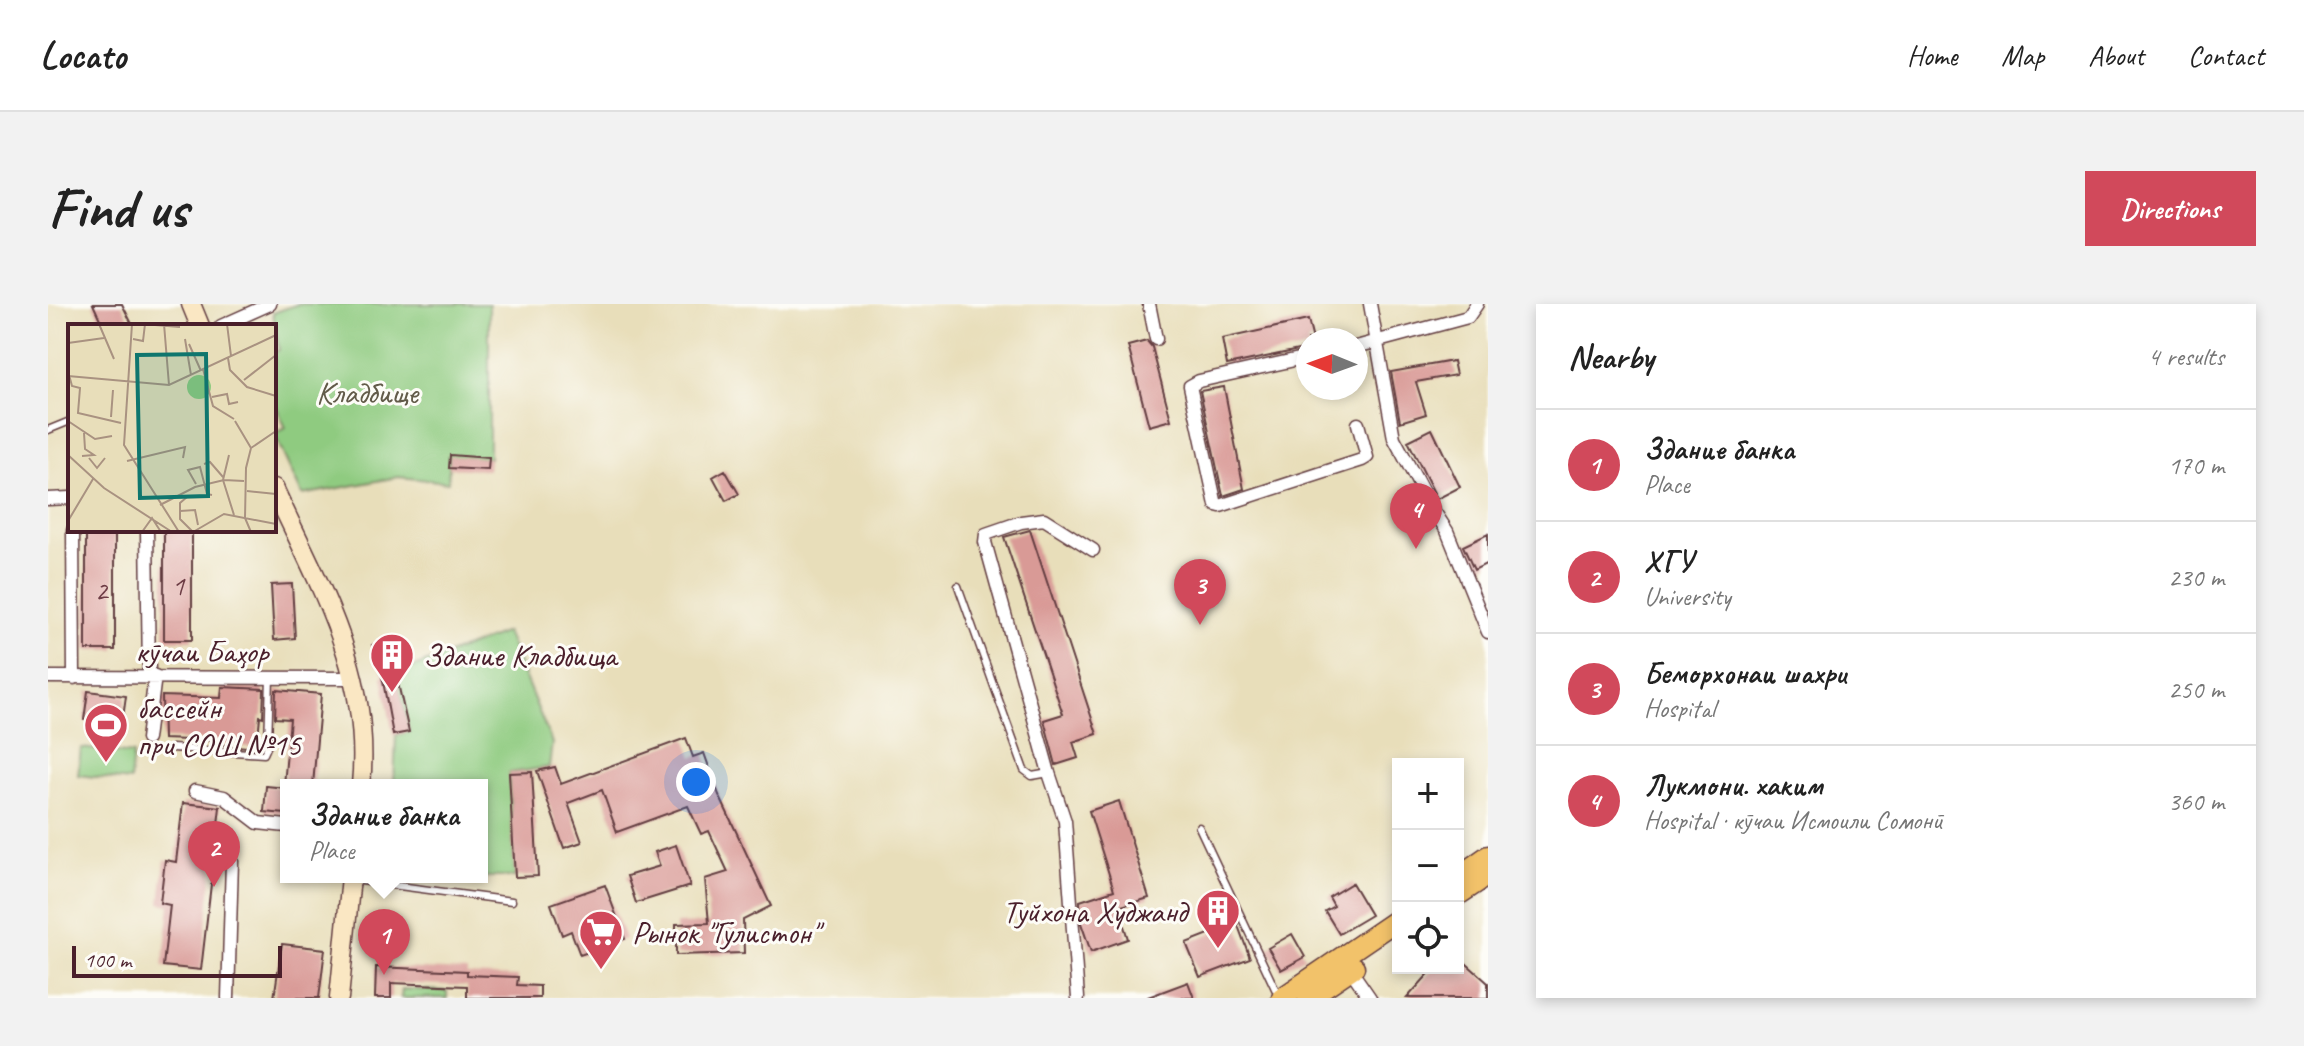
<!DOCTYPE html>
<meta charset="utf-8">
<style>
:root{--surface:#fff;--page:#f2f2f2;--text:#222;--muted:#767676;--line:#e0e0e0;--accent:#d1495b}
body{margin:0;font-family:Caveat,sans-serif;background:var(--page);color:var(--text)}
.controls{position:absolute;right:24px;bottom:24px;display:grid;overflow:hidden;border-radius:0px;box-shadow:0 4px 12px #0003}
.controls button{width:72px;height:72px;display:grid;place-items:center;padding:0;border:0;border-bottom:2px solid var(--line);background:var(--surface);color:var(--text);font:40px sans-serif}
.compass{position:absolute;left:1248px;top:24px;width:72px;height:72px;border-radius:50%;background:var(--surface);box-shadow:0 4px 12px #0003;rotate:271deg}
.scale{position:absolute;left:24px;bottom:20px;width:210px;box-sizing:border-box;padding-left:8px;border:4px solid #4a1f2b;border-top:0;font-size:22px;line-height:28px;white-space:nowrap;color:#4a1f2b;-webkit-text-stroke:6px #fdfcf7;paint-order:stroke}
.you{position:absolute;left:648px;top:478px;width:28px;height:28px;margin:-20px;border:6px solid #fff;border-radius:50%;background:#1a73e8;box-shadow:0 0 0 12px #1a73e833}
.badge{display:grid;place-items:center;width:52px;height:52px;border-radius:50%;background:var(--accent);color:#fff;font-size:26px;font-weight:700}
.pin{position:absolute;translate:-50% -66px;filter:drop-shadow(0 2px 4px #0008)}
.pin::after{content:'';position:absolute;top:42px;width:28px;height:24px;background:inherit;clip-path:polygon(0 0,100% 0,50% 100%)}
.popup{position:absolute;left:232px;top:475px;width:208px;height:104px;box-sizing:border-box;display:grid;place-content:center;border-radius:0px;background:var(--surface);filter:drop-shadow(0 2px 6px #0005);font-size:26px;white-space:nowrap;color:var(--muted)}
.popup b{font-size:30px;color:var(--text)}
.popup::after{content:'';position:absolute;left:50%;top:100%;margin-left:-16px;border:16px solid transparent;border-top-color:var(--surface)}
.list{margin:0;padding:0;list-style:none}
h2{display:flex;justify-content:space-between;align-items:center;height:104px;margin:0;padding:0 32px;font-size:34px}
h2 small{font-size:26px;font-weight:400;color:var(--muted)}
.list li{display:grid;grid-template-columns:52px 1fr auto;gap:24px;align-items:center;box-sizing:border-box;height:112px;padding:0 32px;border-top:2px solid var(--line)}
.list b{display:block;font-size:30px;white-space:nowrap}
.list p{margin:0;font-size:26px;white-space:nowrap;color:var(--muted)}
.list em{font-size:26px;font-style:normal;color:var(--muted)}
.icon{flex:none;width:44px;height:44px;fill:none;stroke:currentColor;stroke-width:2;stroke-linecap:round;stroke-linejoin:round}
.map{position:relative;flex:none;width:1440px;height:694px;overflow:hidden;border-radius:0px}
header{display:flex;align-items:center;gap:48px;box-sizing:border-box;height:112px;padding:0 40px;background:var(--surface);border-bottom:2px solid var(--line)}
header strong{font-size:38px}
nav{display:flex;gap:44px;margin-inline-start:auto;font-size:28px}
.intro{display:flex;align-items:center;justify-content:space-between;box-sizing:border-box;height:192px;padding:0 48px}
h1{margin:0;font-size:56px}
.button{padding:20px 36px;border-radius:0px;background:var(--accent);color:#fff;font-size:28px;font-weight:700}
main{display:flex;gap:48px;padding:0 48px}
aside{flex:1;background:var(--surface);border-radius:0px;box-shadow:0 4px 12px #0003}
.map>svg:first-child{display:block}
.green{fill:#8fcb80;stroke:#6c7556;stroke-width:2}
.building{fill:#d99a96}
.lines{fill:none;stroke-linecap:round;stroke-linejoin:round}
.service-casing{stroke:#623c40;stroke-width:9}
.minor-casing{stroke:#623c40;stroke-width:15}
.secondary-casing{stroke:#623c40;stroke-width:21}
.trunk-casing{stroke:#623c40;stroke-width:23}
.service{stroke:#fff;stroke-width:6}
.minor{stroke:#fff;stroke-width:12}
.secondary{stroke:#fae7c3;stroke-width:18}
.trunk{stroke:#f2c26a;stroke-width:20}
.labels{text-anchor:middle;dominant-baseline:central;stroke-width:6;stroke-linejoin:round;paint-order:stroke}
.number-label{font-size:28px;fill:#6e3e46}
.park-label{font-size:32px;fill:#625b49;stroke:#fdfcf7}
.street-label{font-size:32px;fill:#4a1f2b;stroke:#fdfcf7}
.poi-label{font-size:32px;fill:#4a1f2b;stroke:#fdfcf7;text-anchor:start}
.inset-road{fill:none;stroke:#a99281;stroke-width:2}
.view{fill:#0f766e;fill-opacity:0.15;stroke:#0f766e;stroke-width:4}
.inset-edge{fill:none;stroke:#4a1f2b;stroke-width:4}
</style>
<header>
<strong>Locato</strong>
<nav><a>Home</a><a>Map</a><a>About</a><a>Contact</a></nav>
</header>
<div class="intro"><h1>Find us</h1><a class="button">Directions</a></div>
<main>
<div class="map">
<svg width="1440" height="694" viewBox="0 0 1440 694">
<rect width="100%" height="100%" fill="#fdfcf7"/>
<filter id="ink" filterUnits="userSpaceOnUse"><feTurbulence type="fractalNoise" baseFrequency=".0125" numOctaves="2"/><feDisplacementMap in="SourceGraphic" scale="16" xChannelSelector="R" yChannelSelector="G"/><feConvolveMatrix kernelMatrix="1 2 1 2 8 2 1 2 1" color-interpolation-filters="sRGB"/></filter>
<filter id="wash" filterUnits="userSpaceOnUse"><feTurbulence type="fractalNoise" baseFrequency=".006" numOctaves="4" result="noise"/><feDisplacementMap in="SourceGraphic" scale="32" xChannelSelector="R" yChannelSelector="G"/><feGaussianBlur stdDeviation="1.8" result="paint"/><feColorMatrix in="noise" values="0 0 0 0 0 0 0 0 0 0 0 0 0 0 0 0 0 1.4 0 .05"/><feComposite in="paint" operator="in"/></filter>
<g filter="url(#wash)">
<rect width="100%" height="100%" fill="#e8deba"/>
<!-- green -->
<path class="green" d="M250 0H441V154L402 152 400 178 350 173 254 191 226 130 238 124 226 98V48L231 46 225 9Z
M458 328 504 439 501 463 461 469 467 573H341H434V481H346L348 431 361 428 348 370Z
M33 444 85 450 82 477 30 471Z
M354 685 399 687V694H353Z"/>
<g id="blocks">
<!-- building -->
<path class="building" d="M45 0H74L85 22H55Z
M1260 16 1265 36H1260V44L1179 61 1174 35Z
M1099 37 1104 43 1123 116 1101 122 1080 42Z
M1405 57 1408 71 1368 78 1378 110 1352 118 1343 68Z
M1176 83 1196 185 1175 192 1152 87Z
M1384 125 1412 183 1389 195 1360 137Z
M402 151 441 154 440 166 401 164Z
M677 166 691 190 678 197 665 173Z
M38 226H67V346H38Z
M116 226H144V336H116Z
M982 226 1049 430 1025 438 1030 454 1008 461 996 416 1015 410 956 233Z
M1440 230V259L1426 266 1415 242Z
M244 280 247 334 226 336 223 281Z
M339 335 351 365 347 366 361 428 345 431 334 372H336L324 341Z
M174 383 216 385 215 413 212 412 209 444 168 440V437L115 435 114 392 173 394Z
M228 386 273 390 265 481H236L242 415 227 414Z
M40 387 78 392 74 421 36 416Z
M638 434 645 453 656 449 671 491 723 602 695 616 696 649 628 651V620L661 619 657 575 680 568 661 527 653 530 640 502 569 528 554 486 520 499 534 538 516 544 489 467 507 463 513 480Z
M484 468 490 572 467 573 461 469Z
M218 482 238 484V510L216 508Z
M1071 497 1101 594 1070 603 1080 635 1043 648 1033 619 1032 597 1066 586 1041 507Z
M135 499 172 503 153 666 115 662 122 601 112 599 117 556 128 558Z
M628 541 642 582 588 599 579 572 612 562 607 548Z
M1304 579 1323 611 1291 630 1277 607 1286 602 1281 593Z
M557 581 577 635 532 651 523 627 514 631 503 600Z
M1189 619 1202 654 1152 673 1138 639Z
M1244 630 1257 653 1233 666 1220 644Z
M234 640 277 645 271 694H226Z
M1410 652 1440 679V694H1359L1386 664H1410Z
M328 663 419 667V671L470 673 469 681 492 682V694H419V682L343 679V694H327Z
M1140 678 1146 694H1100V693Z"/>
</g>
</g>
<g filter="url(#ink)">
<use href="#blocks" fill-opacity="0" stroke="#623c40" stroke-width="2"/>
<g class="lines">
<!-- service casing -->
<g class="service-casing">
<path id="service" d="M0 126 22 117
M910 282 976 466 984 472 1001 469
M124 444 216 450 220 441 222 373
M1151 523 1230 691
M306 576 464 597"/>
</g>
<!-- minor casing -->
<g class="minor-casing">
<path id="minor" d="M1101 0 1108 35
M1322 0 1346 134 1382 201 1399 227 1440 328
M173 22 222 0
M1308 43 1420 13 1429 0
M1260 53 1151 77 1142 82 1168 201 1172 202 1314 156 1319 153 1310 120
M0 195 22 194
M25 226 26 374
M99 226 101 372
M0 373 307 374
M99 435 107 372
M147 487 176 493 210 519 238 522
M1302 665 1322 694
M180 694 184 557
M1030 694 1017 517 1001 469 937 238 938 230 973 218 996 215 1045 246"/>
</g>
<!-- secondary casing -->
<g class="secondary-casing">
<path id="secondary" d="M143 0 152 22
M226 184C271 282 324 368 313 481
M291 694 303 573"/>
</g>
<!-- trunk casing -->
<g class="trunk-casing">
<path id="trunk" d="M1410 573 1440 552
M1410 591 1440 571
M1234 694 1350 615
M1260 694 1306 663"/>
</g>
<!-- service -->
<use href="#service" class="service"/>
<!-- minor -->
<use href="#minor" class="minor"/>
<!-- secondary -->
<use href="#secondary" class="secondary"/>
<!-- trunk -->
<use href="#trunk" class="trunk"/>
</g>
</g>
<!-- icons -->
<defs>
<g id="building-pin" transform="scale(2.3)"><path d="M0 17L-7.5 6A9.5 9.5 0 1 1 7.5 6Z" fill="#d1495b" stroke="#fdfcf7"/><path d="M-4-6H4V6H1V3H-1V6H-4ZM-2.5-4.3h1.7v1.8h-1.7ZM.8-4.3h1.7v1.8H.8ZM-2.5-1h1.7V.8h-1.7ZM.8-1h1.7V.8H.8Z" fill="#fff"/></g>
<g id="stadium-pin" transform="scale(2.3)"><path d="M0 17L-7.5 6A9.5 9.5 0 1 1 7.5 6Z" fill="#d1495b" stroke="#fdfcf7"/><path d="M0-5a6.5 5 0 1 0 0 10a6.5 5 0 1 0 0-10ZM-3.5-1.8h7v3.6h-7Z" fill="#fff"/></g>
<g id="supermarket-pin" transform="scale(2.3)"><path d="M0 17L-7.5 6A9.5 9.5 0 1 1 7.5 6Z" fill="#d1495b" stroke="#fdfcf7"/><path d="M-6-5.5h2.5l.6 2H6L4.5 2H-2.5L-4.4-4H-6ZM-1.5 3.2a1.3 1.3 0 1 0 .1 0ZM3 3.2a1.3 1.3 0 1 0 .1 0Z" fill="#fff"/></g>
</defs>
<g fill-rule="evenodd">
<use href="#building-pin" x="344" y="351"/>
<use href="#stadium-pin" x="58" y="421"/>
<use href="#building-pin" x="1170" y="607"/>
<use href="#supermarket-pin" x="553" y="628"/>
</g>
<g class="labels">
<!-- number labels -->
<g class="number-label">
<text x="130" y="281">1</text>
<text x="53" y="286">2</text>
</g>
<!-- park labels -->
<g class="park-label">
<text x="319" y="88">Кладбище</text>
</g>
<!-- street labels -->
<g class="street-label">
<text x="154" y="347">кӯчаи Баҳор</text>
</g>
<!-- poi labels -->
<g class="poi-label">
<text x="375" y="351">Здание Кладбища</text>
<text x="89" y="403">бассейн<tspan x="89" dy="37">при СОШ №15</tspan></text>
<text x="1139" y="607" text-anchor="end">Туйхона Худжанд</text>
<text x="584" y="628">Рынок "Гулистон"</text>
</g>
</g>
<!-- overview -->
<g transform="translate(20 20)">
<rect width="208" height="208" fill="#e8deba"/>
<path d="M119 63a12 12 0 1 1 24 0a12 12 0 1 1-24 0Z" fill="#8fcb80"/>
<path class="inset-road" d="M31 0 46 35M64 0 56 121 111 208M96 0 101 61M159 0 163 32M87 1 112 3M65 15 75 17 77 0M117 15 123 51M0 19 36 14M121 20 133 47M160 34 162 46 179 63 208 72M135 45 145 82 166 95M0 47 4 62 12 64 10 89 53 99M0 52 101 61 208 11M176 56 208 31M144 73 159 70 161 80 170 78M43 93 45 66M0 97 27 115 44 112M167 97 183 124M0 131 36 164 104 208M161 131 155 156 166 191M14 132 26 131 17 125 16 109M21 134 29 144 37 134M59 137 117 123 115 134M136 140 142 138 155 153M128 160 120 146 132 143 139 170 144 171M179 167 208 170M119 173 112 179V195L125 208M92 181 127 163 156 156 176 157M112 187 127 186 130 201M0 197 25 155M74 208 84 194 93 208M125 208 156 190 208 200M183 208 177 194 178 144 183 124 208 107"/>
<path class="view" d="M138 30 140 172 72 174 69 31Z"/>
<rect width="208" height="208" class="inset-edge"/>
</g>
</svg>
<div class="controls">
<button>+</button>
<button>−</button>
<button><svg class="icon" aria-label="locate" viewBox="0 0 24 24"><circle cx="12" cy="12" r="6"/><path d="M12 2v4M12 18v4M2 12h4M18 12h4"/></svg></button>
</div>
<svg class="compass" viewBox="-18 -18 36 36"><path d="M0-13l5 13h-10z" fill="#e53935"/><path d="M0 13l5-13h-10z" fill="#767676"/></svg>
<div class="scale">100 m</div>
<div class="you"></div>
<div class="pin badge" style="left:336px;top:671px">1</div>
<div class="popup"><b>Здание банка</b>Place</div>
<div class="pin badge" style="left:166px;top:583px">2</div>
<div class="pin badge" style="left:1152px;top:321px">3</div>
<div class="pin badge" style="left:1368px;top:245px">4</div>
</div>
<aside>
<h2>Nearby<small>4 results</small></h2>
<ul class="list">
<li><span class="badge">1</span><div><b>Здание банка</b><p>Place</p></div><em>170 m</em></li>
<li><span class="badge">2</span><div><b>ХГУ</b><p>University</p></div><em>230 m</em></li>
<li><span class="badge">3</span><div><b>Беморхонаи шахри</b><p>Hospital</p></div><em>250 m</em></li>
<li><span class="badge">4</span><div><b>Лукмони. хаким</b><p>Hospital · кӯчаи Исмоили Сомонӣ</p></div><em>360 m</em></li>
</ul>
</aside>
</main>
